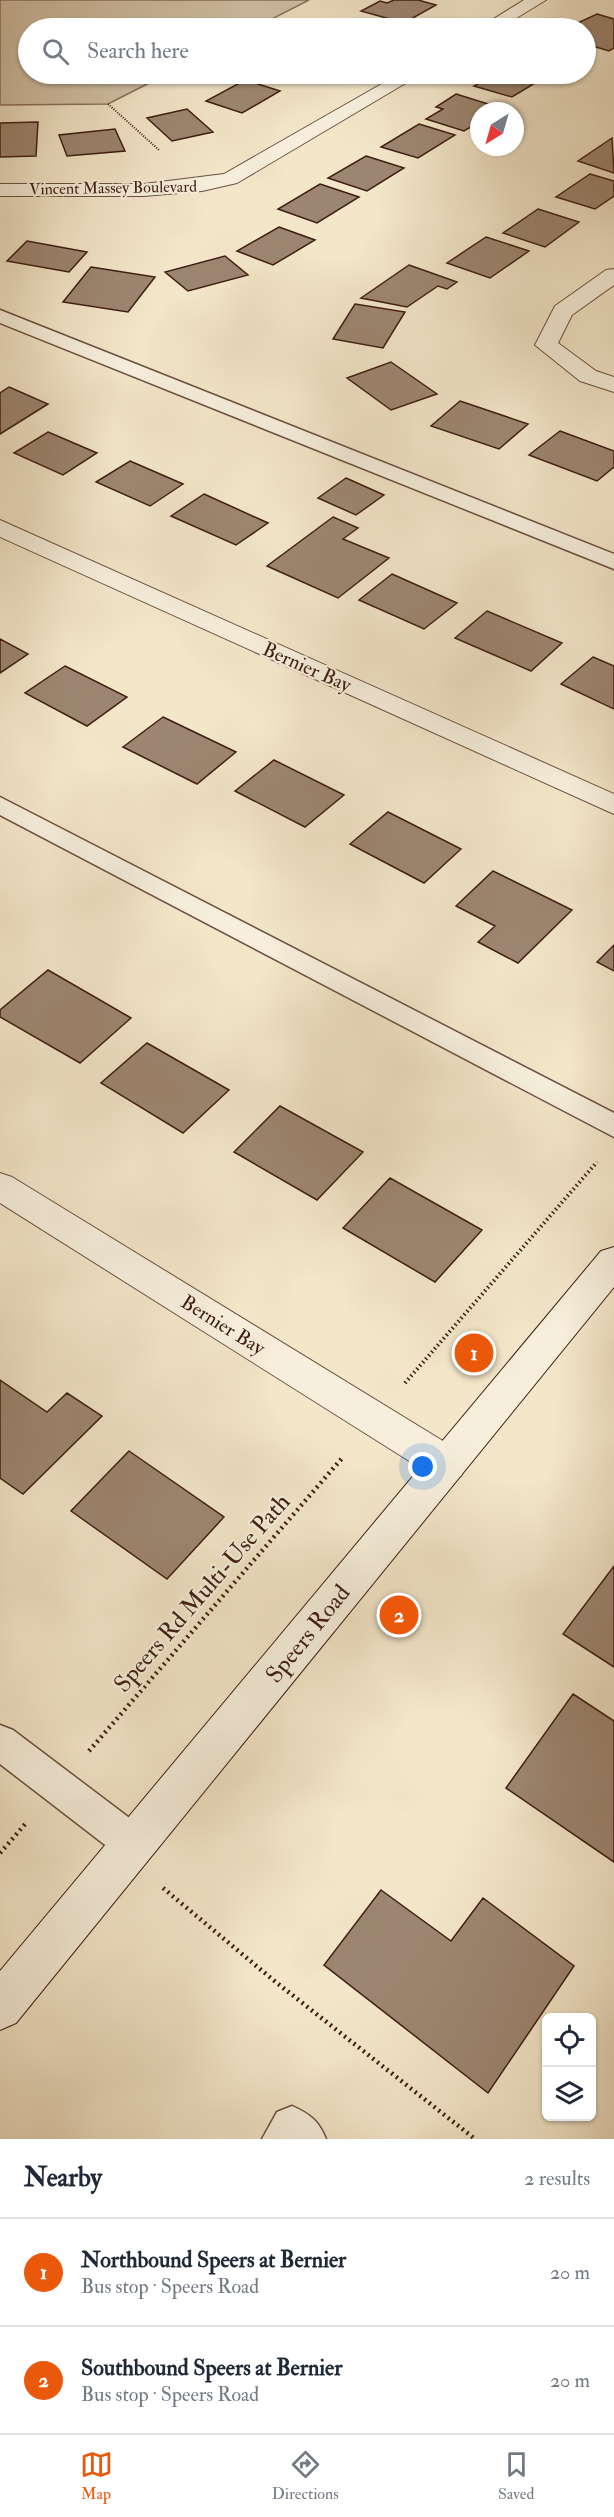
<!DOCTYPE html>
<meta charset="utf-8">
<style>
:root{--surface:#fff;--page:#f6f6f7;--text:#1f2937;--muted:#747a83;--line:#e0e1e3;--accent:#ea580c}
body{margin:0;font-family:"IM FELL Double Pica",serif;background:var(--page);color:var(--text)}
.controls{position:absolute;right:18px;bottom:18px;display:grid;overflow:hidden;border-radius:9px;box-shadow:0 2px 4px #0004}
.controls button{width:54px;height:54px;display:grid;place-items:center;padding:0;border:0;border-bottom:2px solid var(--line);background:var(--surface);color:var(--text);font:30px sans-serif}
.compass{position:absolute;left:470px;top:102px;width:54px;height:54px;border-radius:50%;background:var(--surface);box-shadow:0 2px 4px #0004;rotate:217deg}
.you{position:absolute;left:423px;top:1467px;width:21px;height:21px;margin:-15px;border:4px solid #fff;border-radius:50%;background:#1a73e8;box-shadow:0 0 0 9px #1a73e833}
.badge{display:grid;place-items:center;width:39px;height:39px;border-radius:50%;background:var(--accent);color:#fff;font-size:20px;font-weight:700}
.pin{position:absolute;translate:-50% -50%;border:3px solid #fff;box-shadow:0 2px 6px #0006}
.list{margin:0;padding:0;list-style:none}
h2{display:flex;justify-content:space-between;align-items:center;height:78px;margin:0;padding:0 24px;font-size:26px}
h2 small{font-size:20px;font-weight:400;color:var(--muted)}
.list li{display:grid;grid-template-columns:39px 1fr auto;gap:18px;align-items:center;box-sizing:border-box;height:108px;padding:0 24px;border-top:2px solid var(--line)}
.list b{display:block;font-size:22px;white-space:nowrap}
.list p{margin:0;font-size:20px;white-space:nowrap;color:var(--muted)}
.list em{font-size:20px;font-style:normal;color:var(--muted)}
.icon{flex:none;width:33px;height:33px;fill:none;stroke:currentColor;stroke-width:2;stroke-linecap:round;stroke-linejoin:round}
.map{position:relative;flex:none;width:614px;height:2139px;overflow:hidden}
.search{position:absolute;background:var(--surface);box-shadow:0 2px 4px #0004;left:18px;right:18px;top:18px;height:66px;display:flex;align-items:center;gap:15px;box-sizing:border-box;padding:0 21px;border-radius:33px;color:var(--muted);font-size:22px}
.sheet{height:294px;background:var(--surface)}
nav{display:flex;justify-content:space-around;align-items:center;box-sizing:border-box;height:84px;border-top:2px solid var(--line);background:var(--surface);font-size:16px;color:var(--muted)}
nav a{display:grid;justify-items:center;gap:3px}
nav .on{color:var(--accent)}
.map>svg:first-child{display:block}
.green{fill:#d4c4aa;stroke:#8a715e;stroke-width:1.5}
.building{fill:#9d8671;stroke:#3f1e12;stroke-width:1.5}
.lines{fill:none;stroke-linecap:round;stroke-linejoin:round}
.lane-casing{stroke:#6c5040;stroke-width:3}
.street-casing{stroke:#6c5040;stroke-width:2}
.secondary-casing{stroke:#3f1e12;stroke-width:2}
.path-far2{stroke:#3f1e12;stroke-width:2;stroke-dasharray:1 1.5;stroke-linecap:butt}
.path-far1{stroke:#3f1e12;stroke-width:4;stroke-dasharray:1.5 3;stroke-linecap:butt}
.path{stroke:#3f1e12;stroke-width:4.5;stroke-dasharray:2 4;stroke-linecap:butt}
.lane{fill:#f7efdc;fill-rule:evenodd}
.street{fill:#f7efdc;fill-rule:evenodd}
.secondary{fill:#f7efdc;fill-rule:evenodd}
.labels{text-anchor:middle;dominant-baseline:central;stroke-width:4.5;stroke-linejoin:round;paint-order:stroke}
.far-street-label{font-size:16px;fill:#3f1e12;stroke:#f7efdc}
.street-label{font-size:20px;fill:#3f1e12;stroke:#f7efdc}
.near-street-label{font-size:24px;fill:#3f1e12;stroke:#f7efdc}
</style>
<div class="map">
<svg width="614" height="2139" viewBox="0 0 614 2139">
<rect width="100%" height="100%" fill="#f3e6c9"/>
<filter id="stains"><feTurbulence type="fractalNoise" baseFrequency=".00333" numOctaves="4"/><feColorMatrix values="0 0 0 0 .2 0 0 0 0 .09 0 0 0 0 .02 0 0 0 .5 -.17"/></filter>
<radialGradient id="worn" r=".72"><stop offset=".6" stop-color="#630" stop-opacity="0"/><stop offset="1" stop-color="#630" stop-opacity=".3"/></radialGradient>
<!-- green -->
<path class="green" d="M0 0H309L254 28H28V74H167L108 104 0 105Z"/>
<!-- building -->
<path class="building" d="M394 0H418L436 5 404 23 361 11 380 1 387 3Z
M597 14 614 19V48L609 51 586 44V28H567Z
M352 23 372 28H341Z
M495 74H533L545 77 512 97 474 86Z
M245 80 280 91 242 113 206 101Z
M456 94 501 108 496 111H479V122L464 131 426 119 443 109 436 107Z
M187 109 213 132 172 141 147 118Z
M38 122 36 156 0 157V123Z
M419 124 455 135 418 158 381 147Z
M115 129 125 151 67 156 59 135Z
M612 138 614 173 578 161Z
M366 156 404 168 367 191 328 178Z
M590 174 614 181V196L595 209 556 197Z
M320 184 359 197 317 223 278 209Z
M538 209 579 222 545 247 503 233Z
M279 227 315 240 273 265 237 251Z
M486 237 529 251 490 278 447 263Z
M27 241 87 252 69 272 7 261Z
M225 256 248 275 188 291 165 272Z
M409 265 457 282 447 289 438 286 407 307 361 298Z
M91 267 155 277 128 312 63 302Z
M355 304 405 312 383 348 333 339Z
M391 362 437 394 391 410 347 378Z
M9 387 48 404 0 434V393Z
M460 401 528 424 499 449 431 426Z
M560 431 614 451V467L597 481 529 455Z
M48 432 97 453 63 475 14 453Z
M130 461 183 484 150 506 96 482Z
M346 478 384 495 356 515 318 498Z
M204 494 268 523 236 545 171 516Z
M333 517 358 528 343 539 389 558 338 598 267 566Z
M392 574 457 603 424 629 359 600Z
M487 611 562 643 531 671 455 638Z
M0 639 28 654 0 673Z
M593 657 614 666V709L561 684Z
M65 666 127 697 87 726 25 693Z
M163 717 236 752 197 784 123 747Z
M274 760 344 795 305 827 235 791Z
M388 812 461 849 424 883 350 844Z
M493 871 572 910 518 963 478 942 495 926 456 906Z
M614 945V971L597 962Z
M48 970 131 1018 80 1063 0 1017V1010Z
M147 1043 229 1090 183 1133 101 1083Z
M280 1106 363 1152 317 1200 234 1152Z
M390 1178 482 1230 435 1282 343 1228Z
M0 1380 47 1412 67 1393 102 1416 23 1494 0 1478Z
M129 1451 224 1517 167 1579 71 1511Z
M614 1566V1667L563 1634Z
M573 1694 614 1721V1862L506 1788Z
M381 1890 451 1941 483 1898 574 1966 488 2093 324 1965Z"/>
<g class="lines">
<!-- lane casing -->
<g class="lane-casing">
<path id="lane" d="M0 310 614 554V569L0 323Z
M0 797 614 1113V1137L0 815Z
M0 1725 13 1730 148 1832 154 1845 148 1858 135 1864 122 1858 0 1764Z
M292 2106C310 2114 319 2121 326 2139H262L277 2112Z"/>
</g>
<!-- street casing -->
<g class="street-casing">
<path id="street" d="M524 0H546L500 28H479Z
M399 74H421L237 183 202 191 144 196H0V184H144L224 174Z
M614 269V285L572 315 558 343 596 371 614 377V392L580 381 535 345 555 306 606 270Z
M0 520 614 794V814L0 537Z
M0 1173 12 1177 461 1452 466 1464 461 1476 447 1481 433 1476 0 1203Z"/>
</g>
<!-- secondary casing -->
<g class="secondary-casing">
<path id="secondary" d="M614 1247V1287L16 2023 0 2030V1971L601 1251Z"/>
</g>
<!-- path-far2 -->
<path class="path-far2" d="M108 104 159 150"/>
<!-- path-far1 -->
<path class="path-far1" d="M405 1383 597 1162"/>
<!-- path -->
<path class="path" d="M89 1751 343 1457
M0 1853 27 1822
M163 1888 272 1979 475 2139"/>
<!-- lane -->
<use href="#lane" class="lane"/>
<!-- street -->
<use href="#street" class="street"/>
<!-- secondary -->
<use href="#secondary" class="secondary"/>
</g>
<g class="labels">
<!-- far-street labels -->
<g class="far-street-label">
<text transform="translate(113 188) rotate(-1)">Vincent Massey Boulevard</text>
</g>
<!-- street labels -->
<g class="street-label">
<text transform="translate(307 667) rotate(24)">Bernier Bay</text>
<text transform="translate(223 1325) rotate(32)">Bernier Bay</text>
</g>
<!-- near-street labels -->
<g class="near-street-label">
<text transform="translate(202 1593) rotate(-49)">Speers Rd Multi-Use Path</text>
<text transform="translate(308 1634) rotate(-51)">Speers Road</text>
</g>
</g>
<rect width="100%" height="100%" filter="url(#stains)"/>
<rect width="100%" height="100%" fill="url(#worn)"/>
</svg>
<div class="controls">
<button><svg class="icon" aria-label="locate" viewBox="0 0 24 24"><circle cx="12" cy="12" r="6"/><path d="M12 2v4M12 18v4M2 12h4M18 12h4"/></svg></button>
<button><svg class="icon" aria-label="layers" viewBox="0 0 24 24"><path d="M12 4l9 5-9 5-9-5zM3 14l9 5 9-5"/></svg></button>
</div>
<svg class="compass" viewBox="-18 -18 36 36"><path d="M0-13l5 13h-10z" fill="#e53935"/><path d="M0 13l5-13h-10z" fill="#747a83"/></svg>
<div class="you"></div>
<div class="pin badge" style="left:474px;top:1353px">1</div>
<div class="pin badge" style="left:399px;top:1615px">2</div>
<div class="search"><svg class="icon" aria-label="search" viewBox="0 0 24 24"><circle cx="10" cy="10" r="6"/><path d="M15 15l6 6"/></svg>Search here</div>
</div>
<section class="sheet">
<h2>Nearby<small>2 results</small></h2>
<ul class="list">
<li><span class="badge">1</span><div><b>Northbound Speers at Bernier</b><p>Bus stop · Speers Road</p></div><em>20 m</em></li>
<li><span class="badge">2</span><div><b>Southbound Speers at Bernier</b><p>Bus stop · Speers Road</p></div><em>20 m</em></li>
</ul>
</section>
<nav>
<a class="on"><svg class="icon" aria-label="map" viewBox="0 0 24 24"><path d="M3 6l6-2 6 2 6-2v14l-6 2-6-2-6 2zM9 4v14M15 6v14"/></svg>Map</a>
<a><svg class="icon" aria-label="directions" viewBox="0 0 24 24"><path d="M12 3l9 9-9 9-9-9zM9 14v-3h6M13 9l2 2-2 2"/></svg>Directions</a>
<a><svg class="icon" aria-label="saved" viewBox="0 0 24 24"><path d="M7 4h10v16l-5-4-5 4z"/></svg>Saved</a>
</nav>
